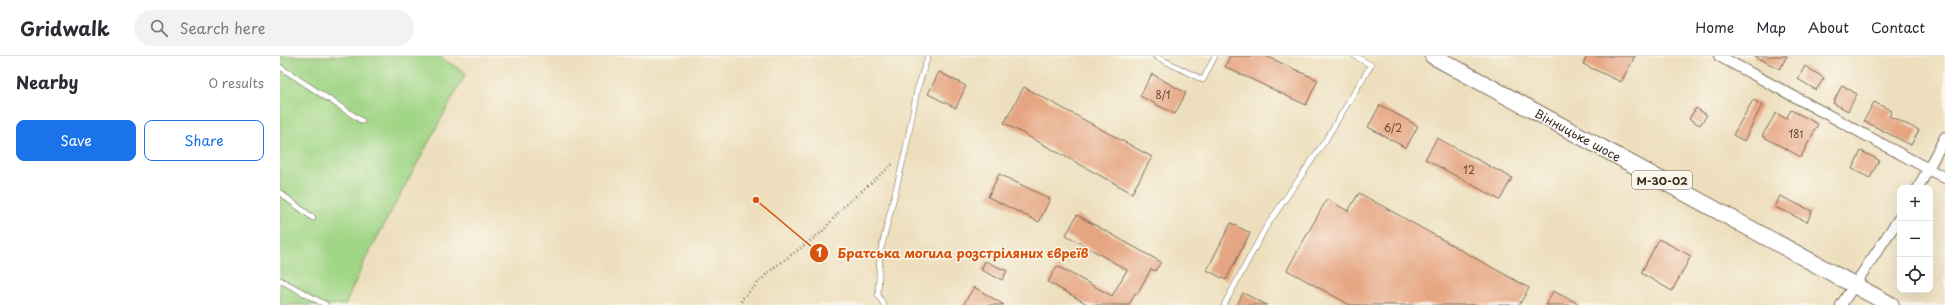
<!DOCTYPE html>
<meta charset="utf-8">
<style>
:root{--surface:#fff;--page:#f2f2f3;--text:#2b2b33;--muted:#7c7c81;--line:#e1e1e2;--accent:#1a73e8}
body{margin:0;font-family:"Playpen Sans",sans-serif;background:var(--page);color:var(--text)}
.controls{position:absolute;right:12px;bottom:12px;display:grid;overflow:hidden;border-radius:8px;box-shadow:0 4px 16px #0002}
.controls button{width:36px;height:36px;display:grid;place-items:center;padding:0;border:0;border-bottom:1px solid var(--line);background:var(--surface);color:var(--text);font:20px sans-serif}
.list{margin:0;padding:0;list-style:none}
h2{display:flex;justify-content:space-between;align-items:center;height:52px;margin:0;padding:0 16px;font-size:17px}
h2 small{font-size:13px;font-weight:400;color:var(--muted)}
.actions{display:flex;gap:8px;padding:12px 16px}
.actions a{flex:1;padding:9px 0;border:1px solid var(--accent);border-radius:8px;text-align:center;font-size:14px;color:var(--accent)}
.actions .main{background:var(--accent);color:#fff}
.icon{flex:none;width:22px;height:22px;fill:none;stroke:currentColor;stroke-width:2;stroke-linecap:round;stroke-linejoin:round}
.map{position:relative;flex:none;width:1665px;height:249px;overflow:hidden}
header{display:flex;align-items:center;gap:24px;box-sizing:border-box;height:56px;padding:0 20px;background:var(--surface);border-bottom:1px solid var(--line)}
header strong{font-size:19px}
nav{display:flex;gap:22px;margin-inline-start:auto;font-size:14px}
.search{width:280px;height:36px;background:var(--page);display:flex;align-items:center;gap:10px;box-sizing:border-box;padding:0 14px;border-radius:22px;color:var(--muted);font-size:15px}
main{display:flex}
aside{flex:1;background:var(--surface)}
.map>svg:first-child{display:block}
.green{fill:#a1d687;stroke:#6e8052}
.building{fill:#e6a582}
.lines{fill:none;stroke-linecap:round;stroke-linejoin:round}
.service-casing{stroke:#796956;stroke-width:6}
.minor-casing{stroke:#796956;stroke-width:12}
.primary-casing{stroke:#796956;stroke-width:18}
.path{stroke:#796956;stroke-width:2.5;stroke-dasharray:1 3;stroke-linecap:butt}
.service{stroke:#fff;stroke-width:5}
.minor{stroke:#fff;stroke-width:10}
.primary{stroke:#fff;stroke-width:16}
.labels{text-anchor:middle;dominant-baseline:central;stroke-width:3;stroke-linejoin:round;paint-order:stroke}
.number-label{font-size:10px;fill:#664937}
.shield{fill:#fbf7ec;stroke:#75685c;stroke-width:1}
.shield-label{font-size:11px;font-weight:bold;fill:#3b2a1e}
.street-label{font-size:12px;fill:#3b2a1e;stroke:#fbf7ec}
.leader{fill:none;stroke:#d7540e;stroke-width:1.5}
.callout-dot{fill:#d7540e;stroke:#fbf7ec;stroke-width:1.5}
.mark-label{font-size:12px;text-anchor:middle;font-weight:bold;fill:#fff}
.callout-label{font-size:13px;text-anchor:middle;font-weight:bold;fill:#d7540e;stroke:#fbf7ec;stroke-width:3;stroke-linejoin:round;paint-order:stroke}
</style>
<header>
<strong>Gridwalk</strong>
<div class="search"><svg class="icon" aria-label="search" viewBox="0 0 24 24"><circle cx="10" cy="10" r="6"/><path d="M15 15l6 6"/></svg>Search here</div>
<nav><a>Home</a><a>Map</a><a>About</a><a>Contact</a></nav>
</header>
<main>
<aside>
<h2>Nearby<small>0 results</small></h2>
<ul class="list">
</ul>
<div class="actions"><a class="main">Save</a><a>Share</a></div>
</aside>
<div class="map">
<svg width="1665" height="249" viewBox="0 0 1665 249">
<rect width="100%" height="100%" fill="#fbf7ec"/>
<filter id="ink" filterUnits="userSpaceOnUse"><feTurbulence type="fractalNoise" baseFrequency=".025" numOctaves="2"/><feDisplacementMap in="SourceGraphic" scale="8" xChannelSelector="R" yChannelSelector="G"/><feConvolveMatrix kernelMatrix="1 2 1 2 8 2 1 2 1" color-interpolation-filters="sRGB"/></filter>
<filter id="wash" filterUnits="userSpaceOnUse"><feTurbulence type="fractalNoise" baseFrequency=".012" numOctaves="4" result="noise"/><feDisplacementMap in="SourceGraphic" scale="16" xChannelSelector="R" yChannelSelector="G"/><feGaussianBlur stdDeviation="0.9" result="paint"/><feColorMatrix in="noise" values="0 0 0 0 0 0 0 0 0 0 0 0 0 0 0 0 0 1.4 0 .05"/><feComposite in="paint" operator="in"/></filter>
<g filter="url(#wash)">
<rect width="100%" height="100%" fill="#eddfbd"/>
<!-- green -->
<path class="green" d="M0 0H158L186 17 85 204 65 249H0Z"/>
<g id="blocks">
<!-- building -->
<path class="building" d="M950 0H986L1038 24 1026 49 945 11Z
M1307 0H1355L1341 26 1303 8Z
M1473 0H1507L1500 13Z
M1525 10 1544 22 1536 34 1518 23Z
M659 16 686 30 676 52 648 38Z
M872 18 906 37 895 58 860 40Z
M1562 29 1577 38 1568 55 1553 47Z
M744 31 872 101 852 137 724 67Z
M1473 44 1482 49 1464 85 1453 79Z
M1594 46 1612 55 1609 60 1639 74 1631 89 1584 65Z
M1100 49 1138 70 1126 92 1088 71Z
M1416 52 1427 59 1420 69 1409 63Z
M1511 54 1538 68 1521 101 1482 80 1496 57 1506 63Z
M1157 82 1232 122 1220 144 1145 103Z
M1581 95 1599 104 1590 122 1572 113Z
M719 118 770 143 759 166 708 141Z
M1079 137 1249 232 1239 249H1070L1007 214 1047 143 1068 155Z
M1500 140 1532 155 1527 166 1495 151Z
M797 159 881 206 875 215 871 213 857 238 855 237 849 249H809L768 226 777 210 832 240 847 214 786 179Z
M951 167 970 177 946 224 927 214Z
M1379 183 1411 200 1392 235 1361 217Z
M705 205 727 215 722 224 701 214Z
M694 231 724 249H683Z
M1273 235 1301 249H1266Z
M963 237 987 249H957Z"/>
</g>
</g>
<g filter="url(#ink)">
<use href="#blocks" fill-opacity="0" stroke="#796956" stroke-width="1"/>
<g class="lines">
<!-- service casing -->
<g class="service-casing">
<path id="service" d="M875 0 923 24 935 0
M0 11 82 65
M0 137 33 162
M0 224 46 249
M604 249 598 239 600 197 625 97 637 34 648 0
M944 249 986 171 1045 85 1091 9 1075 0"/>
</g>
<!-- minor casing -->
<g class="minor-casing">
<path id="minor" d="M1439 0 1665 122
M1638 132 1665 81
M1561 249 1620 161"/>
</g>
<!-- primary casing -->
<g class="primary-casing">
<g id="primary">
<path id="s1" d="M1153 0 1611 249"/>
</g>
</g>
<!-- path -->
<path class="path" d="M459 249 463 242 491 214 542 176 564 150 614 107"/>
<!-- service -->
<use href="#service" class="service"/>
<!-- minor -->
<use href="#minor" class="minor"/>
<!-- primary -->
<use href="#primary" class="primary"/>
</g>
</g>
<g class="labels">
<!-- number labels -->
<g class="number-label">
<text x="883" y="38">8/1</text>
<text x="1113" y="71">6/2</text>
<text x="1516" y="77">181</text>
<text x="1189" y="113">12</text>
</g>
<!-- shield labels -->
<rect class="shield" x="1352" y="115" width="60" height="18" rx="3"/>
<g class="shield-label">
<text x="1382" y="124">М-30-02</text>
</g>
<!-- street labels -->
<g class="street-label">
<text stroke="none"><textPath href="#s1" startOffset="165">Вінницьке шосе</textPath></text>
</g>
</g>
<!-- callouts -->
<path class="leader" d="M476 144L539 197"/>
<g class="callout-dot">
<circle cx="476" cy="144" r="4"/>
<circle cx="539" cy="197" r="10"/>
</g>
<g class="mark-label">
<text x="539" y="201">1</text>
</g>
<g class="callout-label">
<text x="683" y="202">Братська могила розстріляних євреїв</text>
</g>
</svg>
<div class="controls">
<button>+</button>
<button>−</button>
<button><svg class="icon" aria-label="locate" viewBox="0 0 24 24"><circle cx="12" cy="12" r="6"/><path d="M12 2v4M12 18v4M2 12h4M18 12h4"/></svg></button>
</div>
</div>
</main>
